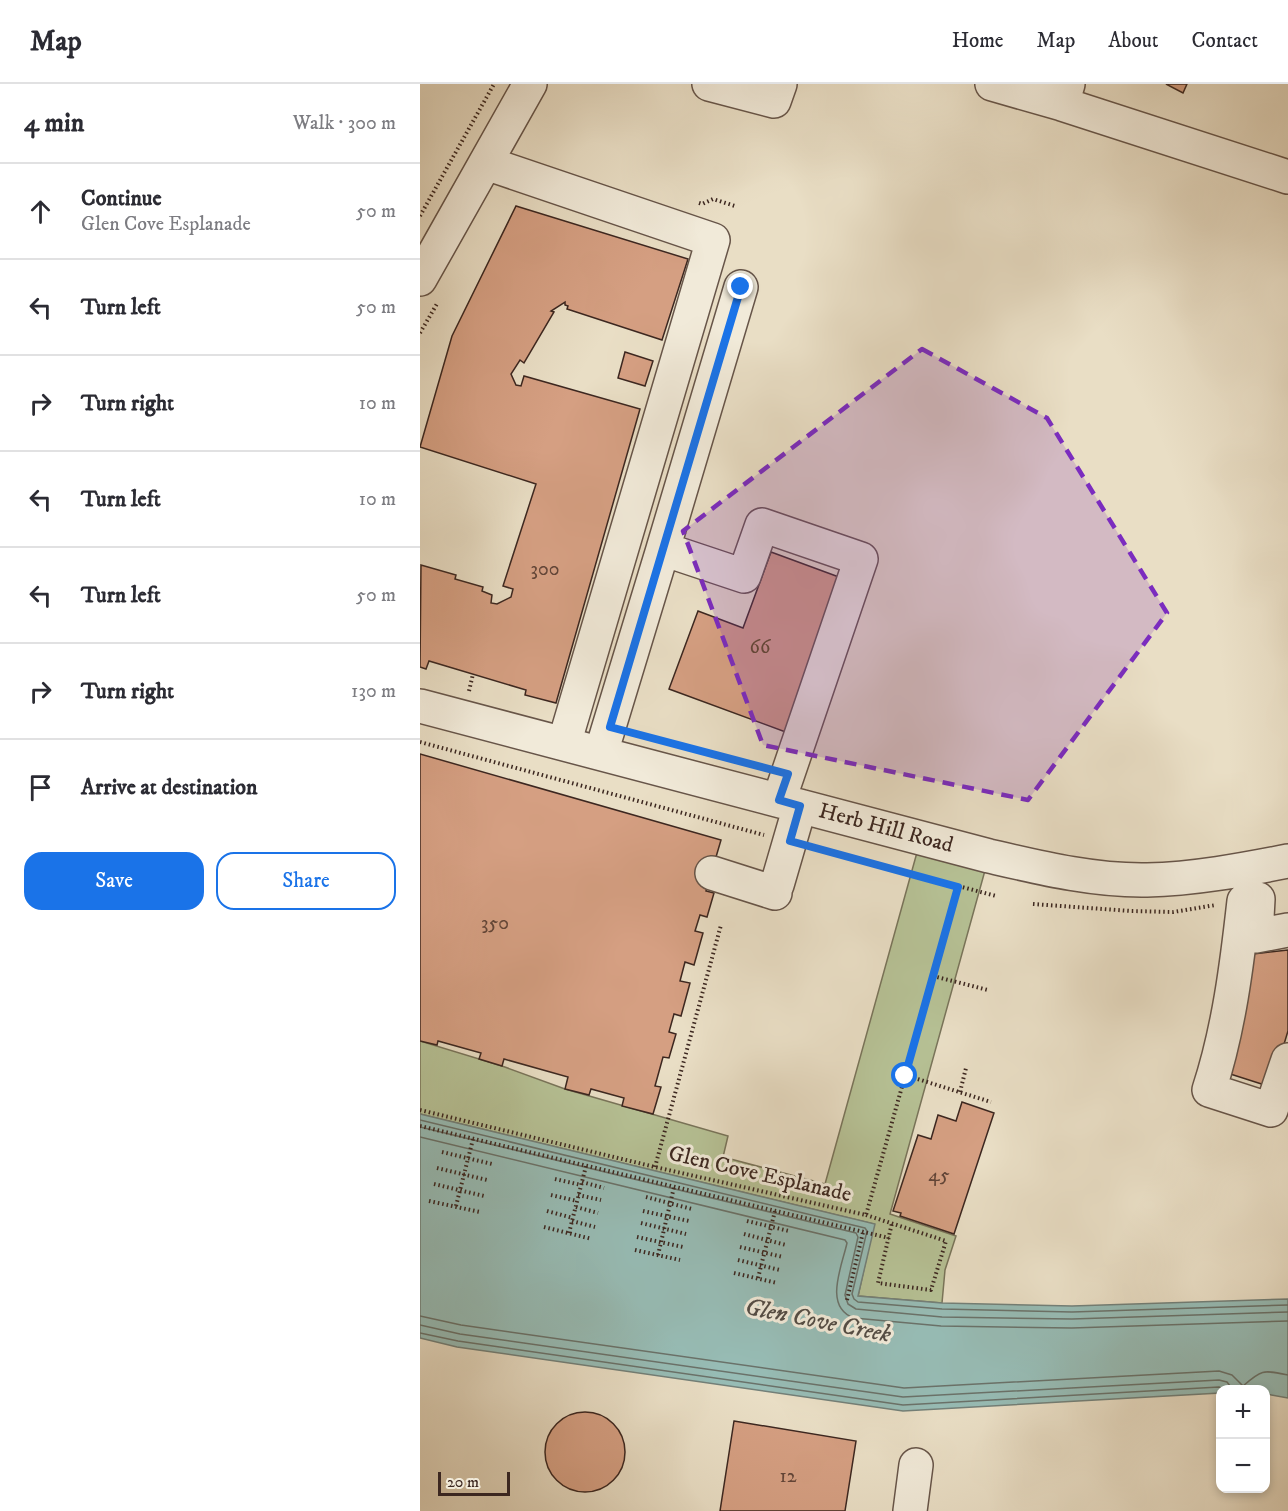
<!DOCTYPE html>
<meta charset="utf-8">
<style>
:root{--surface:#fff;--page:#f7f7f7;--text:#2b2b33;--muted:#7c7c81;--line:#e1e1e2;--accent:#1a73e8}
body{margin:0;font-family:"IM FELL DW Pica",serif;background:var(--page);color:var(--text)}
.controls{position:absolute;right:18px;bottom:18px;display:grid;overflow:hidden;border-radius:12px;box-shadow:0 3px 9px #0003}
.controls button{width:54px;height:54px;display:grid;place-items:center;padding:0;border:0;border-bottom:2px solid var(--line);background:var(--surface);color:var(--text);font:30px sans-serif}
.scale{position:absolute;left:18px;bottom:15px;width:72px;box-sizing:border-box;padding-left:6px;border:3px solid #3c2720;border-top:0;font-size:16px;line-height:21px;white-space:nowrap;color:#3c2720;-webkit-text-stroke:4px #f1ead9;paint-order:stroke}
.stop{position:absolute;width:18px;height:18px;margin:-14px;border:4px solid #1a73e8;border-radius:50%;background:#fff}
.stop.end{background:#1a73e8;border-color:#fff;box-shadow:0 2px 6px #0008}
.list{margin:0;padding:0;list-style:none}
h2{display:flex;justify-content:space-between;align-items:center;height:78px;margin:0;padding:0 24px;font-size:26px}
h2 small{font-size:20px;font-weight:400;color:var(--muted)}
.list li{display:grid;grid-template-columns:39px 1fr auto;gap:18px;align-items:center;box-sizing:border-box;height:96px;padding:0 24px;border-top:2px solid var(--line)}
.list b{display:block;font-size:22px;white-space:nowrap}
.list p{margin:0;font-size:20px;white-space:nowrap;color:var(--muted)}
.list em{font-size:20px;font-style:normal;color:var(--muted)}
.actions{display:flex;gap:12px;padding:18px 24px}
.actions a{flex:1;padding:14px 0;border:2px solid var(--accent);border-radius:18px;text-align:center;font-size:21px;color:var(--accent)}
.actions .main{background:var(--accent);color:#fff}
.icon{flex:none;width:33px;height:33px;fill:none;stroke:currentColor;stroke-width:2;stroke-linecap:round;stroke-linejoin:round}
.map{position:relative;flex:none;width:868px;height:1427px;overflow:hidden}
header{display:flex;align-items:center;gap:36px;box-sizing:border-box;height:84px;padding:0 30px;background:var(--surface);border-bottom:2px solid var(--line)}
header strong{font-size:28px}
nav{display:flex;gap:33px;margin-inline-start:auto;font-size:21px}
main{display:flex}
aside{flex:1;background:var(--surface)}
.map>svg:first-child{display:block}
.green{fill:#b6c195;stroke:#79745a;stroke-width:1.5}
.water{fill:#97bcb5;stroke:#738079;stroke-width:1.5}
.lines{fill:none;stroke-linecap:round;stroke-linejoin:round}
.shore{stroke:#6a726a;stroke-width:1.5}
.building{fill:#d59f82;stroke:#3c2720;stroke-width:1.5}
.minor-casing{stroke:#675549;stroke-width:36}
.path{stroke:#3c2720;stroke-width:4;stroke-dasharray:1.5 3;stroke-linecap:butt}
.minor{stroke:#f1ead9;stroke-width:33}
.route{stroke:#1a73e8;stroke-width:8}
.marked{fill:#7b2cbf;fill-opacity:0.2;stroke:#7b2cbf;stroke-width:4.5;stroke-dasharray:12 8;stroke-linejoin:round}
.labels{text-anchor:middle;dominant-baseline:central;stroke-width:6;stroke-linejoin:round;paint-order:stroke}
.number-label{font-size:20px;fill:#624538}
.street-label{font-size:22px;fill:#3c2720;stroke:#f1ead9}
.water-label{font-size:24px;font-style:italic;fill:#534c45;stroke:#f1ead9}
</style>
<header>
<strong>Map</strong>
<nav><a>Home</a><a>Map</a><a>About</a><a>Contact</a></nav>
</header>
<main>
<aside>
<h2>4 min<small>Walk · 300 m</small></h2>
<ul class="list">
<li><svg class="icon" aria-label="ahead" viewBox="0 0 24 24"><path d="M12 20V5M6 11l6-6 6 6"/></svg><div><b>Continue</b><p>Glen Cove Esplanade</p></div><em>50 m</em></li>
<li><svg class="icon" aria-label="left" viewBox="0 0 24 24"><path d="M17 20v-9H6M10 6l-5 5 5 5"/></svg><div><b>Turn left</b></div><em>50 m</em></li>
<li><svg class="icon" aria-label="right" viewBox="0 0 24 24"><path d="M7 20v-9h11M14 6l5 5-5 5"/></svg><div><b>Turn right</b></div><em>10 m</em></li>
<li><svg class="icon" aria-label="left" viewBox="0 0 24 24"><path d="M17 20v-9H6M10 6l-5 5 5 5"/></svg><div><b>Turn left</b></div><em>10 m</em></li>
<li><svg class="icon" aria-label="left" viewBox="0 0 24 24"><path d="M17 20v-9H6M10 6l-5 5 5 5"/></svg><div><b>Turn left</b></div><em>50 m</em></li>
<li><svg class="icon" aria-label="right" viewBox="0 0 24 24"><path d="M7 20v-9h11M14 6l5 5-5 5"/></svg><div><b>Turn right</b></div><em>130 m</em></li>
<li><svg class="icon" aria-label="arrive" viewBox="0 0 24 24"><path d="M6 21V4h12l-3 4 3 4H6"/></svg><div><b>Arrive at destination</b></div></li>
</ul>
<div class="actions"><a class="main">Save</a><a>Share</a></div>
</aside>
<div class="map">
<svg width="868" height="1427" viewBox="0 0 868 1427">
<rect width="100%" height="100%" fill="#e9dec5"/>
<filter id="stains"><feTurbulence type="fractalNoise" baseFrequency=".00333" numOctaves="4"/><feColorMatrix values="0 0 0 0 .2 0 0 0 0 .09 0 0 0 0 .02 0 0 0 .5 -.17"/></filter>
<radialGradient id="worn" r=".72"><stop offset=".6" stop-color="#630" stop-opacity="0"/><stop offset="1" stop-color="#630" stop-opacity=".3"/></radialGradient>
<!-- green -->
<path class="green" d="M501 754 569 772 470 1130 536 1152 525 1186 522 1219 438 1212 454 1140 0 1030V957L82 982 145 1005 308 1052 303 1073 405 1100Z"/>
<!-- water -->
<path class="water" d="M0 1030 455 1140 438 1212 522 1219 652 1222 868 1215V1314L846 1310V1306H800V1309L483 1327 37 1263 0 1254Z"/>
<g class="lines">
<!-- shore -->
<path class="shore" d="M0 1036 445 1144 447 1147 432 1210 434 1215 438 1218 522 1225 652 1228 868 1221
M0 1043 436 1149 438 1153 425 1211 428 1220 436 1225 522 1233 652 1235 868 1228
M0 1053 425 1156 427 1159C422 1182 403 1223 434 1234L521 1242 652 1244 868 1237
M0 1232 41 1241 484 1304 799 1287 812 1291 823 1302C842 1285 843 1286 868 1291
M0 1241 40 1250 483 1313 799 1296 807 1298 813 1306
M0 1249 38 1257 483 1321 799 1303 804 1306"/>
</g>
<!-- building -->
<path class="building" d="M746 0H767L763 9Z
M96 122 268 175 242 256 147 225 148 222 145 221V218L131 227 134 228 104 279 100 276 91 290 96 301 101 302 104 292 220 325 136 619 105 611 106 606 9 577 6 585 0 583 1 481 36 491 35 495 63 503 62 507 72 511 71 519 77 520 91 513 93 505 83 502 116 400 0 363 32 252Z
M205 268 233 277 225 302 198 294Z
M351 468 427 496 371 650 249 605 278 527 323 544Z
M0 670 301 756 286 807 294 809 287 833 280 831 275 847 283 849 274 881 265 878 260 897 270 899 261 932 254 930 249 948 256 950 249 974 243 973 235 1002 241 1003 233 1030 202 1022 204 1014 171 1005 169 1011 145 1005 148 993 84 975 82 982 59 975 61 969 18 957 17 961 0 957Z
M868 866V947L851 1003 804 988 833 870Z
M542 1018 574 1029 534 1150 480 1132 481 1129 473 1127 498 1051 511 1055 518 1031 536 1037Z
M125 1368a40 40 0 1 1 80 0a40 40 0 1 1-80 0Z
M314 1337 436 1357 425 1427H300Z"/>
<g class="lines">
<!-- minor casing -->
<g class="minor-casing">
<path id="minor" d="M289 0 354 17 360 0
M572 0 642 20
M648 0 642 20 868 93
M66 79 293 156 144 660
M0 195 110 0
M243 465 321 203
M0 622 569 772C621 784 674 797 727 796 774 795 822 786 868 777
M181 669 243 465 324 492 342 441 441 475 359 716
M292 789 355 809
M357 801 380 722
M838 815 836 852 868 846
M824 817C817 880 809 945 789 1006L851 1026 868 976
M490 1427 496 1381"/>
</g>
<!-- path -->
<path class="path" d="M279 119 282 120 293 115 315 122
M0 132 74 0
M0 249 18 218
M49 607 53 590
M0 658 344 751
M395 764 576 812
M613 820 711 827 753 828 796 821
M513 892 568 906
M485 991 571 1018
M540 1008 546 984
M0 1026 235 1083 446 1131 538 803
M0 1042 469 1154
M22 1068 72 1080
M235 1083 301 841
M17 1084 67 1096
M135 1095 161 1101
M162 1098 184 1104
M14 1100 64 1112
M131 1111 157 1117
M158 1111 181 1116
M226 1113 272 1125
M9 1117 60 1128
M36 1122 53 1055
M156 1123 178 1129
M127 1127 153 1134
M223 1127 269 1137
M446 1131 526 1157 511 1206 458 1199 472 1139
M152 1137 175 1143
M327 1137 369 1147
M221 1139 266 1150
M124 1143 172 1155
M149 1149 166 1082
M324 1150 366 1161
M217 1153 263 1163
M320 1163 363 1173
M215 1166 260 1176
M238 1171 254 1103
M318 1176 360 1186
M314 1189 357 1199
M338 1194 355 1127
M427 1216 443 1148"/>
<!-- minor -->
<use href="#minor" class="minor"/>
</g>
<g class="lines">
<!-- route -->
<path class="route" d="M321 203 190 643 368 690 359 716 380 722 370 757 538 803 485 992"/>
</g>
<!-- marked area -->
<path class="marked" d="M502 265 627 334 747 529 608 716 343 661 263 447Z"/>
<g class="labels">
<!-- number labels -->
<g class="number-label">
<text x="125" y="485">300</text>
<text x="340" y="563">66</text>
<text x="75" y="839">350</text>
<text x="519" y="1091">45</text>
<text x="368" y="1392">12</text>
</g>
<!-- street labels -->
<g class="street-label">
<text transform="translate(466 744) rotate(15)">Herb Hill Road</text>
<text transform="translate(340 1090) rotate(13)">Glen Cove Esplanade</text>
</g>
<!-- water labels -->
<g class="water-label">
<text transform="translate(398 1237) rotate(11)">Glen Cove Creek</text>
</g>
</g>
<rect width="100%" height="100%" filter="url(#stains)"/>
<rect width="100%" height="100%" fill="url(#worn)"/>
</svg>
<div class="controls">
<button>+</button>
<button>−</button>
</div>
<div class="scale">20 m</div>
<div class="stop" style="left:485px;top:992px"></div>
<div class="stop end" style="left:321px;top:203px"></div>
</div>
</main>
